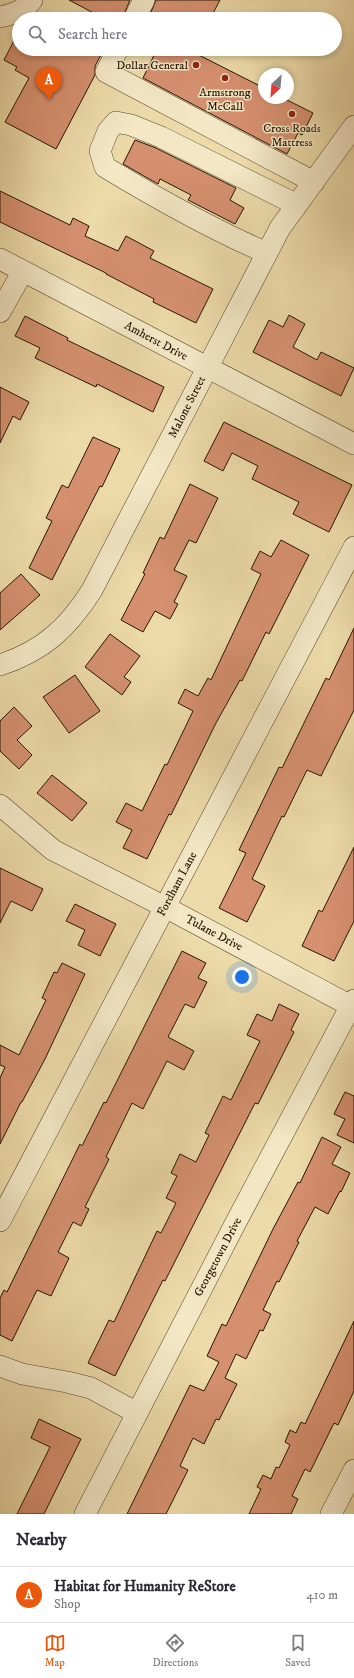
<!DOCTYPE html>
<style>
:root{--surface:#fff;--page:#f2f2f3;--text:#2b2b33;--muted:#7c7c81;--line:#e1e1e2;--accent:#ea580c}
body{margin:0;font-family:"IM FELL DW Pica",serif;background:var(--page);color:var(--text)}
.compass{position:absolute;left:258px;top:68px;width:36px;height:36px;border-radius:50%;background:var(--surface);box-shadow:0 2px 6px #0003;rotate:206deg}
.you{position:absolute;left:242px;top:977px;width:14px;height:14px;margin:-10px;border:3px solid #fff;border-radius:50%;background:#1a73e8;box-shadow:0 0 0 6px #1a73e833}
.badge{display:grid;place-items:center;width:26px;height:26px;border-radius:50%;background:var(--accent);color:#fff;font-size:13px;font-weight:700}
.pin{position:absolute;translate:-50% -33px;filter:drop-shadow(0 1px 2px #0008)}
.pin::after{content:'';position:absolute;top:21px;width:14px;height:12px;background:inherit;clip-path:polygon(0 0,100% 0,50% 100%)}
.list{margin:0;padding:0;list-style:none}
h2{display:flex;justify-content:space-between;align-items:center;height:52px;margin:0;padding:0 16px;font-size:17px}
h2 small{font-size:13px;font-weight:400;color:var(--muted)}
.list li{display:grid;grid-template-columns:26px 1fr auto;gap:12px;align-items:center;box-sizing:border-box;height:56px;padding:0 16px;border-top:1px solid var(--line)}
.list b{display:block;font-size:15px;white-space:nowrap}
.list p{margin:0;font-size:13px;white-space:nowrap;color:var(--muted)}
.list em{font-size:13px;font-style:normal;color:var(--muted)}
.icon{flex:none;width:22px;height:22px;fill:none;stroke:currentColor;stroke-width:2;stroke-linecap:round;stroke-linejoin:round}
.map{position:relative;flex:none;width:354px;height:1514px;overflow:hidden}
.search{position:absolute;background:var(--surface);box-shadow:0 2px 6px #0003;left:12px;right:12px;top:12px;height:44px;display:flex;align-items:center;gap:10px;box-sizing:border-box;padding:0 14px;border-radius:22px;color:var(--muted);font-size:15px}
.sheet{height:108px;background:var(--surface)}
nav{display:flex;justify-content:space-around;align-items:center;box-sizing:border-box;height:56px;border-top:1px solid var(--line);background:var(--surface);font-size:11px;color:var(--muted)}
nav a{display:grid;justify-items:center;gap:2px}
nav .on{color:var(--accent)}
.map>svg:first-child{display:block}
.building{fill:#d5906f;stroke:#261503}
.lines{fill:none;stroke-linecap:round;stroke-linejoin:round}
.minor-casing{stroke:#58462c;stroke-width:22}
.minor{stroke:#f3e7c6;stroke-width:21}
.poi-dot{fill:#8f2418;stroke:#f3e7c6;stroke-width:1.5}
.labels{text-anchor:middle;dominant-baseline:central;stroke-width:3;stroke-linejoin:round;paint-order:stroke}
.poi-label{font-size:12px;fill:#261503;stroke:#f3e7c6}
.street-label{font-size:12px;fill:#261503;stroke:#f3e7c6}
</style>
<div class="map">
<svg width="354" height="1514" viewBox="0 0 354 1514">
<rect width="100%" height="100%" fill="#ecdaa8"/>
<filter id="stains"><feTurbulence type="fractalNoise" baseFrequency=".005" numOctaves="4"/><feColorMatrix values="0 0 0 0 .2 0 0 0 0 .09 0 0 0 0 .02 0 0 0 .5 -.17"/></filter>
<radialGradient id="worn" r=".72"><stop offset=".6" stop-color="#630" stop-opacity="0"/><stop offset="1" stop-color="#630" stop-opacity=".3"/></radialGradient>
<!-- building -->
<path class="building" d="M69 0H130L122 19H105Z
M156 0H220L210 19H148Z
M19 31V49H104L95 66V75L56 149 5 122 29 78 15 70 17 67 4 60Z
M157 49H187L264 88V98H283L313 113 302 135 298 133 287 154 143 78Z
M135 140 156 148 236 188 230 200 244 208 235 224 188 200 191 195 160 179 158 184 123 164Z
M0 191 70 225 73 218 89 226 85 236 118 251 126 236 154 251 150 258 213 289 196 323 153 302 154 299 106 274V273L0 222Z
M289 315 305 324 293 347 317 360 321 352 354 368 341 396 253 352 269 320 283 327Z
M25 316 68 338 67 340 164 387 153 412 97 384 96 387 35 358 40 348 15 336Z
M0 387 29 402 20 420 13 416 0 443Z
M224 422 352 485 329 532 293 514 299 502 252 479 258 466 232 453 223 471 204 461Z
M93 437 120 449 102 487 100 486 52 580 29 568 52 521 46 518 62 485 68 488Z
M190 484 218 498 196 543 189 540 174 570 187 576 174 602 178 604 170 619 155 611 143 632 121 620 145 574 143 573 160 537 164 539Z
M281 540 309 555 269 634 266 632 242 681 240 680 216 723 171 815 169 814 147 859 123 848 132 830 116 822 126 803 142 811 165 764 167 765 193 711 178 703 185 689 198 696 208 678 211 680 261 574 251 569 260 551 271 557Z
M21 574 40 595 0 630V593Z
M354 628V710L321 776 307 770 284 817 282 816 252 879 265 886 247 922 219 908 246 853 239 850 279 767 282 768 326 678 329 680Z
M110 634 140 656 124 677 131 682 122 695 85 667Z
M75 675 100 711 69 733 43 697Z
M14 707 32 726 17 740 32 755 19 769 0 751V721Z
M52 775 87 803 72 821 37 793Z
M354 847V921L334 961 302 946 319 910 322 912Z
M0 868 43 889 32 911 11 901 0 923Z
M75 904 116 924 100 956 78 945 85 930 66 921Z
M182 951 206 963 198 978 207 982 194 1008 185 1004 168 1037 194 1051 184 1070 167 1061 143 1109 132 1103 106 1157 109 1159 85 1207 89 1209 81 1226 73 1222 58 1252 69 1258 51 1296 37 1290 12 1341 0 1335V1298L4 1290 7 1292 80 1144 82 1146 104 1102 106 1103Z
M62 963 85 974 45 1059 22 1102H21L0 1144V1078L5 1067 0 1065V1045L19 1055 46 1000 42 998 54 972 57 973Z
M279 1004 299 1014 291 1030 294 1032 258 1104 255 1103 165 1281 163 1280 115 1376 88 1363 109 1320 114 1322 157 1231 161 1233 176 1203 166 1198 177 1176 171 1173 180 1154 196 1162 209 1135 205 1133 223 1096 231 1100 260 1041 247 1035 257 1014 272 1021Z
M345 1092 354 1096V1143L337 1135 345 1119 334 1114Z
M322 1137 341 1147 332 1164 350 1173 341 1192 340 1191 328 1214 315 1207 297 1241 299 1242 279 1282 277 1281 263 1310 271 1314 263 1331 260 1330 246 1359 236 1354 225 1378 237 1384 219 1420 216 1419 204 1444 193 1438 180 1466 188 1470 166 1514H127L190 1385 204 1391 219 1362 207 1356 222 1324 226 1326 273 1229 298 1182 300 1183Z
M354 1321V1391L338 1425 334 1423 310 1472 305 1469 292 1496 298 1499 291 1514H249L261 1489 257 1487 263 1475 271 1479 276 1467 279 1468 290 1445 285 1442 290 1430 296 1433 301 1422 305 1424Z
M39 1419 81 1439 44 1514H17L50 1447 31 1438Z"/>
<g class="lines">
<!-- minor casing -->
<g class="minor-casing">
<path id="minor" d="M0 17C13 14 24 11 32 0
M134 19 144 0
M118 49 106 72 314 182
M267 253C211 229 158 199 105 167L100 151 108 131 116 122 131 125 161 137 297 205
M0 259 354 444
M0 312 23 271
M0 665C43 651 68 628 92 590L280 228 354 126
M0 805 53 850 165 907 351 1006
M0 1221 354 547
M0 1366 22 1374 67 1382 91 1388 137 1413
M85 1514 235 1224 354 1000
M331 1514 354 1470"/>
</g>
<!-- minor -->
<use href="#minor" class="minor"/>
</g>
<!-- markers -->
<g class="poi-dot">
<circle cx="196" cy="65" r="4"/>
<circle cx="225" cy="78" r="4"/>
<circle cx="292" cy="114" r="4"/>
</g>
<g class="labels">
<!-- poi labels -->
<g class="poi-label">
<text x="188" y="65" text-anchor="end">Dollar General</text>
<text x="225" y="92">Armstrong<tspan x="225" dy="14">McCall</tspan></text>
<text x="292" y="128">Cross Roads<tspan x="292" dy="14">Mattress</tspan></text>
</g>
<!-- street labels -->
<g class="street-label">
<text transform="translate(156 341) rotate(28)">Amherst Drive</text>
<text transform="translate(187 407) rotate(-63)">Malone Street</text>
<text transform="translate(177 884) rotate(-62)">Fordham Lane</text>
<text transform="translate(214 933) rotate(28)">Tulane Drive</text>
<text transform="translate(218 1257) rotate(-62)">Georgetown Drive</text>
</g>
</g>
<rect width="100%" height="100%" filter="url(#stains)"/>
<rect width="100%" height="100%" fill="url(#worn)"/>
</svg>
<svg class="compass" viewBox="-18 -18 36 36"><path d="M0-13l5 13h-10z" fill="#e53935"/><path d="M0 13l5-13h-10z" fill="#7c7c81"/></svg>
<div class="you"></div>
<div class="pin badge" style="left:49px;top:100px">A</div>
<div class="search"><svg class="icon" aria-label="search" viewBox="0 0 24 24"><circle cx="10" cy="10" r="6"/><path d="M15 15l6 6"/></svg>Search here</div>
</div>
<section class="sheet">
<h2>Nearby<small></small></h2>
<ul class="list">
<li><span class="badge">A</span><div><b>Habitat for Humanity ReStore</b><p>Shop</p></div><em>410 m</em></li>
</ul>
</section>
<nav>
<a class="on"><svg class="icon" aria-label="map" viewBox="0 0 24 24"><path d="M3 6l6-2 6 2 6-2v14l-6 2-6-2-6 2zM9 4v14M15 6v14"/></svg>Map</a>
<a><svg class="icon" aria-label="directions" viewBox="0 0 24 24"><path d="M12 3l9 9-9 9-9-9zM9 14v-3h6M13 9l2 2-2 2"/></svg>Directions</a>
<a><svg class="icon" aria-label="saved" viewBox="0 0 24 24"><path d="M7 4h10v16l-5-4-5 4z"/></svg>Saved</a>
</nav>
